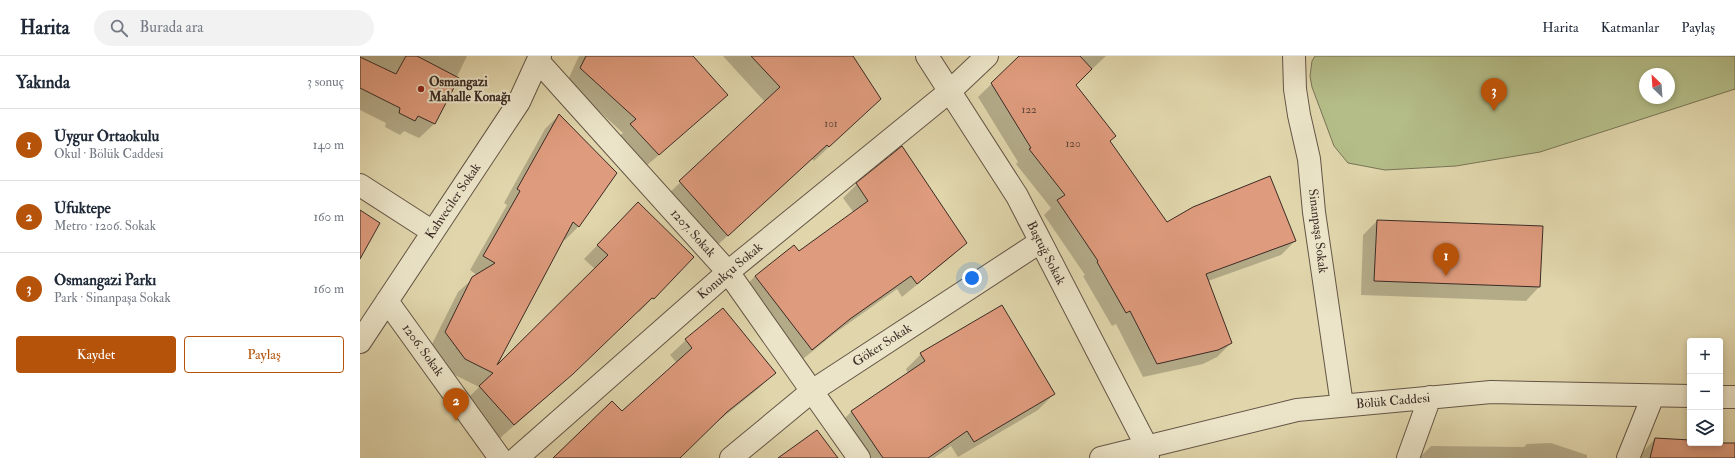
<!DOCTYPE html>
<html lang="tr">
<meta charset="utf-8">
<style>
:root{--surface:#fff;--page:#f2f2f3;--text:#1f2937;--muted:#747a83;--line:#e0e1e3;--accent:#b45309}
body{margin:0;font-family:"IM FELL Double Pica",serif;background:var(--page);color:var(--text)}
.controls{position:absolute;right:12px;bottom:12px;display:grid;overflow:hidden;border-radius:4px;box-shadow:0 2px 6px #0003}
.controls button{width:36px;height:36px;display:grid;place-items:center;padding:0;border:0;border-bottom:1px solid var(--line);background:var(--surface);color:var(--text);font:20px sans-serif}
.compass{position:absolute;left:1279px;top:12px;width:36px;height:36px;border-radius:50%;background:var(--surface);box-shadow:0 2px 6px #0003;rotate:335deg}
.you{position:absolute;left:612px;top:222px;width:14px;height:14px;margin:-10px;border:3px solid #fff;border-radius:50%;background:#1a73e8;box-shadow:0 0 0 6px #1a73e833}
.badge{display:grid;place-items:center;width:26px;height:26px;border-radius:50%;background:var(--accent);color:#fff;font-size:13px;font-weight:700}
.pin{position:absolute;translate:-50% -33px;filter:drop-shadow(0 1px 2px #0008)}
.pin::after{content:'';position:absolute;top:21px;width:14px;height:12px;background:inherit;clip-path:polygon(0 0,100% 0,50% 100%)}
.list{margin:0;padding:0;list-style:none}
h2{display:flex;justify-content:space-between;align-items:center;height:52px;margin:0;padding:0 16px;font-size:17px}
h2 small{font-size:13px;font-weight:400;color:var(--muted)}
.list li{display:grid;grid-template-columns:26px 1fr auto;gap:12px;align-items:center;box-sizing:border-box;height:72px;padding:0 16px;border-top:1px solid var(--line)}
.list b{display:block;font-size:15px;white-space:nowrap}
.list p{margin:0;font-size:13px;white-space:nowrap;color:var(--muted)}
.list em{font-size:13px;font-style:normal;color:var(--muted)}
.actions{display:flex;gap:8px;padding:12px 16px}
.actions a{flex:1;padding:9px 0;border:1px solid var(--accent);border-radius:4px;text-align:center;font-size:14px;color:var(--accent)}
.actions .main{background:var(--accent);color:#fff}
.icon{flex:none;width:22px;height:22px;fill:none;stroke:currentColor;stroke-width:2;stroke-linecap:round;stroke-linejoin:round}
.map{position:relative;flex:none;width:1375px;height:402px;overflow:hidden}
header{display:flex;align-items:center;gap:24px;box-sizing:border-box;height:56px;padding:0 20px;background:var(--surface);border-bottom:1px solid var(--line)}
header strong{font-size:19px}
nav{display:flex;gap:22px;margin-inline-start:auto;font-size:14px}
.search{width:280px;height:36px;background:var(--page);display:flex;align-items:center;gap:10px;box-sizing:border-box;padding:0 14px;border-radius:22px;color:var(--muted);font-size:15px}
main{display:flex}
aside{flex:1;background:var(--surface)}
.map>svg:first-child{display:block}
.green{fill:#b4bd88;stroke:#787456;fill-rule:evenodd}
.shadow{fill:#0003}
.building{fill:#de9b7d;stroke:#3b2b25}
.lines{fill:none;stroke-linecap:round;stroke-linejoin:round}
.street-casing{stroke:#645646;stroke-width:24}
.street{stroke:#ebe4c8;stroke-width:22}
.poi-dot{fill:#8f2418;stroke:#ebe4c8;stroke-width:1.5}
.labels{text-anchor:middle;dominant-baseline:central;stroke-width:4;stroke-linejoin:round;paint-order:stroke}
.number-label{font-size:11px;fill:#64473b}
.poi-label{font-size:13px;font-weight:bold;fill:#3b2b25;stroke:#ebe4c8;text-anchor:start}
.street-label{font-size:13px;fill:#3b2b25;stroke:#ebe4c8}
</style>
<header>
<strong>Harita</strong>
<div class="search"><svg class="icon" aria-label="search" viewBox="0 0 24 24"><circle cx="10" cy="10" r="6"/><path d="M15 15l6 6"/></svg>Burada ara</div>
<nav><a>Harita</a><a>Katmanlar</a><a>Paylaş</a></nav>
</header>
<main>
<aside>
<h2>Yakında<small>3 sonuç</small></h2>
<ul class="list">
<li><span class="badge">1</span><div><b>Uygur Ortaokulu</b><p>Okul · Bölük Caddesi</p></div><em>140 m</em></li>
<li><span class="badge">2</span><div><b>Ufuktepe</b><p>Metro · 1206. Sokak</p></div><em>160 m</em></li>
<li><span class="badge">3</span><div><b>Osmangazi Parkı</b><p>Park · Sinanpaşa Sokak</p></div><em>160 m</em></li>
</ul>
<div class="actions"><a class="main">Kaydet</a><a>Paylaş</a></div>
</aside>
<div class="map">
<svg width="1375" height="402" viewBox="0 0 1375 402">
<rect width="100%" height="100%" fill="#e0d5ab"/>
<filter id="stains"><feTurbulence type="fractalNoise" baseFrequency=".005" numOctaves="4"/><feColorMatrix values="0 0 0 0 .2 0 0 0 0 .09 0 0 0 0 .02 0 0 0 .5 -.17"/></filter>
<radialGradient id="worn" r=".72"><stop offset=".6" stop-color="#630" stop-opacity="0"/><stop offset="1" stop-color="#630" stop-opacity=".3"/></radialGradient>
<!-- green -->
<path class="green" d="M955 0H1375V33L1180 96 1096 110 1025 114 988 107 974 90 952 31 950 20 952 5ZM1285 18H1309V42H1285Z"/>
<!-- shadow -->
<path class="shadow" d="M0 0H107L74 68 59 82 44 75 40 79 25 71 26 67 0 54Z
M219 0H327L367 39 284 112 257 82 263 77 207 26Z
M363 0H492L520 43 454 105 452 103 352 194 305 141 405 46Z
M660 0H746L715 29 749 85 806 167 935 185 921 199 848 225 871 287 857 301 843 308 783 321 756 268 752 270 723 220 725 219 684 159 691 152 656 108 658 106 618 41Z
M199 59 255 117 218 171 205 184 203 183 133 313 235 213 224 203 264 162 333 201 279 256 278 255 197 332 140 382 106 344 119 331 91 317 71 290 98 236 117 219 110 214 147 149 144 147 185 73Z
M497 128 606 186 592 200 542 241 537 233 475 277 438 307 382 234 395 220 438 197 494 157 483 142Z
M1017 165 1179 231 1166 245 1001 239 1003 179Z
M363 253 414 317 399 332 351 371 319 402H195L262 356 317 307 310 299 326 284Z
M561 298 694 338 678 354 598 401 591 390 574 402H497L476 371 492 355 548 318 546 313Z
M1295 383 1330 385V387H1360L1375 389V402H1280L1282 397Z
M1191 387 1227 399V402H1059L1071 390 1164 391 1167 388Z"/>
<!-- building -->
<path class="building" d="M46 0H57L99 22 75 68 58 60 55 65 39 57 40 52 0 32V1L36 18Z
M226 0H333L368 39 299 99 270 68 276 63 220 12Z
M391 0H493L521 43 469 91 467 89 368 180 319 125 420 31Z
M659 0H720L732 13 716 29 756 80 750 85 807 166 833 151 910 120 936 185 846 218 872 287 858 294 797 308 770 255 766 257 737 206 738 205 697 144 705 139 669 93 671 92 631 27Z
M199 58 257 117 219 171 213 166 137 309 248 199 237 189 278 146 334 201 294 243 292 242 213 318 154 369 119 330 133 317 105 303 85 276 112 221 135 207 123 200 160 135 157 133Z
M542 90 607 187 557 228 551 220 490 263 452 294 395 220 434 189 439 195 508 145 496 127Z
M0 154 20 167 0 203Z
M1017 164 1183 170 1180 231 1014 225Z
M642 249 695 338 614 386 607 375 568 402H523L491 355 565 305 560 297Z
M363 252 416 317 367 356 320 402H193L252 345 262 355 332 292 325 283Z
M457 374 478 402H418Z
M1295 382 1330 384V387H1375V402H1290Z"/>
<g class="lines">
<!-- street casing -->
<g class="street-casing">
<path id="street" d="M567 0 657 140 787 391 788 402
M934 0 935 33 939 59 949 103 954 156 982 349
M178 5 368 216 499 402
M0 129 73 176
M27 245 140 402
M0 286 159 46 180 0
M1360 341H1375
M157 402 368 216 590 35 627 0
M371 402 452 335 680 186
M741 402 937 354 1131 336 1330 340
M1048 402 1070 341
M1268 402 1293 340"/>
</g>
<!-- street -->
<use href="#street" class="street"/>
</g>
<!-- markers -->
<circle class="poi-dot" cx="61" cy="33" r="4"/>
<g class="labels">
<!-- number labels -->
<g class="number-label">
<text x="669" y="53">122</text>
<text x="471" y="67">101</text>
<text x="713" y="87">120</text>
</g>
<!-- poi labels -->
<g class="poi-label">
<text x="69" y="26">Osmangazi<tspan x="69" dy="15">Mahalle Konağı</tspan></text>
</g>
<!-- street labels -->
<g class="street-label">
<text transform="translate(93 145) rotate(-56)">Kahveciler Sokak</text>
<text transform="translate(958 175) rotate(83)">Sinanpaşa Sokak</text>
<text transform="translate(333 177) rotate(48)">1207. Sokak</text>
<text transform="translate(686 197) rotate(63)">Baştuğ Sokak</text>
<text transform="translate(370 215) rotate(-40)">Konukçu Sokak</text>
<text transform="translate(522 289) rotate(-33)">Göker Sokak</text>
<text transform="translate(63 294) rotate(54)">1206. Sokak</text>
<text transform="translate(1033 345) rotate(-5)">Bölük Caddesi</text>
</g>
</g>
<rect width="100%" height="100%" filter="url(#stains)"/>
<rect width="100%" height="100%" fill="url(#worn)"/>
</svg>
<div class="controls">
<button>+</button>
<button>−</button>
<button><svg class="icon" aria-label="layers" viewBox="0 0 24 24"><path d="M12 4l9 5-9 5-9-5zM3 14l9 5 9-5"/></svg></button>
</div>
<svg class="compass" viewBox="-18 -18 36 36"><path d="M0-13l5 13h-10z" fill="#e53935"/><path d="M0 13l5-13h-10z" fill="#747a83"/></svg>
<div class="you"></div>
<div class="pin badge" style="left:1086px;top:220px">1</div>
<div class="pin badge" style="left:96px;top:365px">2</div>
<div class="pin badge" style="left:1134px;top:55px">3</div>
</div>
</main>
